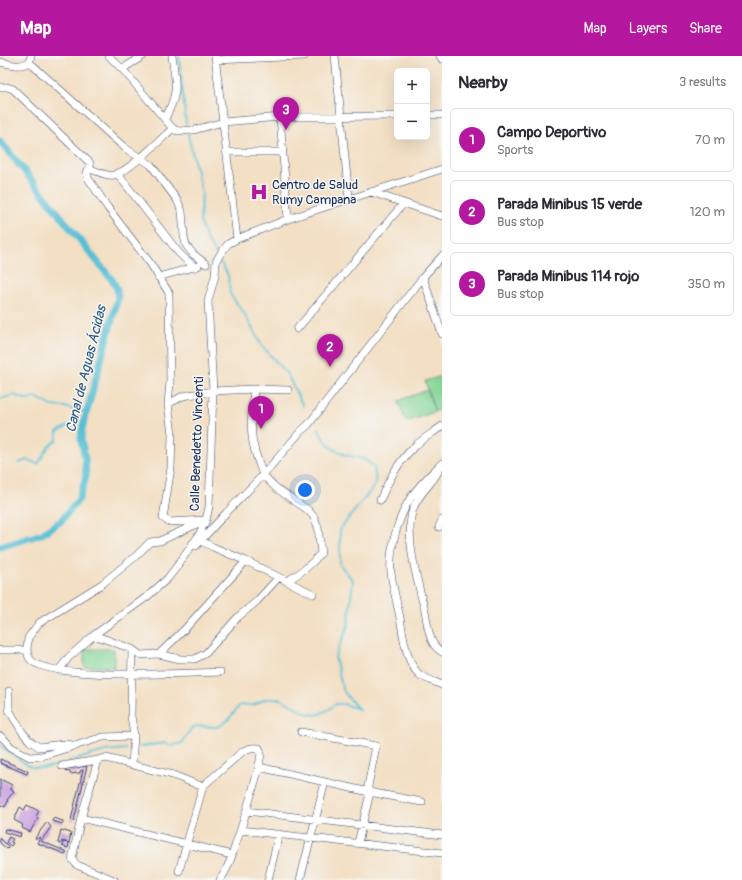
<!DOCTYPE html>
<meta charset="utf-8">
<style>
:root{--surface:#fff;--page:#f7f7f7;--text:#2b2b33;--muted:#7c7c81;--line:#e1e1e2;--accent:#b5179e}
body{margin:0;font-family:Pangolin,sans-serif;background:var(--page);color:var(--text)}
.controls{position:absolute;right:12px;top:12px;display:grid;overflow:hidden;border-radius:6px;box-shadow:0 4px 16px #0002}
.controls button{width:36px;height:36px;display:grid;place-items:center;padding:0;border:0;border-bottom:1px solid var(--line);background:var(--surface);color:var(--text);font:20px sans-serif}
.you{position:absolute;left:305px;top:434px;width:14px;height:14px;margin:-10px;border:3px solid #fff;border-radius:50%;background:#1a73e8;box-shadow:0 0 0 6px #1a73e833}
.badge{display:grid;place-items:center;width:26px;height:26px;border-radius:50%;background:var(--accent);color:#fff;font-size:13px;font-weight:700}
.pin{position:absolute;translate:-50% -33px;filter:drop-shadow(0 1px 2px #0008)}
.pin::after{content:'';position:absolute;top:21px;width:14px;height:12px;background:inherit;clip-path:polygon(0 0,100% 0,50% 100%)}
.list{margin:0;padding:0;list-style:none}
h2{display:flex;justify-content:space-between;align-items:center;height:52px;margin:0;padding:0 16px;font-size:17px}
h2 small{font-size:13px;font-weight:400;color:var(--muted)}
.list li{display:grid;grid-template-columns:26px 1fr auto;gap:12px;align-items:center;box-sizing:border-box;height:64px;margin:0 8px 8px;padding:0 8px;border:1px solid var(--line);border-radius:6px}
.list b{display:block;font-size:15px;white-space:nowrap}
.list p{margin:0;font-size:13px;white-space:nowrap;color:var(--muted)}
.list em{font-size:13px;font-style:normal;color:var(--muted)}
.map{position:relative;flex:none;width:442px;height:824px;overflow:hidden}
header{display:flex;align-items:center;gap:24px;box-sizing:border-box;height:56px;padding:0 20px;background:var(--accent);color:#fff}
header strong{font-size:19px}
nav{display:flex;gap:22px;margin-inline-start:auto;font-size:14px}
main{display:flex}
aside{flex:1;background:var(--surface)}
.map>svg:first-child{display:block}
.green{fill:#86d697;stroke:#50827a}
.lines{fill:none;stroke-linecap:round;stroke-linejoin:round}
.stream{stroke:#58c0d5;stroke-width:2}
.canal{stroke:#58c0d5;stroke-width:7}
.building{fill:#c99cdf}
.minor-casing{stroke:#3b496d;stroke-width:8}
.minor{stroke:#fff;stroke-width:7}
.labels{text-anchor:middle;dominant-baseline:central;stroke-width:3;stroke-linejoin:round;paint-order:stroke}
.poi-label{font-size:13px;fill:#1b2f5e;stroke:#f6f6f2;text-anchor:start}
.street-label{font-size:13px;fill:#1b2f5e;stroke:#f6f6f2}
.water-label{font-size:14px;font-style:italic;fill:#2d5a82;stroke:#f6f6f2}
</style>
<header>
<strong>Map</strong>
<nav><a>Map</a><a>Layers</a><a>Share</a></nav>
</header>
<main>
<div class="map">
<svg width="442" height="824" viewBox="0 0 442 824">
<rect width="100%" height="100%" fill="#f6f6f2"/>
<filter id="ink" filterUnits="userSpaceOnUse"><feTurbulence type="fractalNoise" baseFrequency=".025" numOctaves="2"/><feDisplacementMap in="SourceGraphic" scale="8" xChannelSelector="R" yChannelSelector="G"/><feConvolveMatrix kernelMatrix="1 2 1 2 8 2 1 2 1" color-interpolation-filters="sRGB"/></filter>
<filter id="wash" filterUnits="userSpaceOnUse"><feTurbulence type="fractalNoise" baseFrequency=".012" numOctaves="4" result="noise"/><feDisplacementMap in="SourceGraphic" scale="16" xChannelSelector="R" yChannelSelector="G"/><feGaussianBlur stdDeviation="0.9" result="paint"/><feColorMatrix in="noise" values="0 0 0 0 0 0 0 0 0 0 0 0 0 0 0 0 0 1.4 0 .05"/><feComposite in="paint" operator="in"/></filter>
<g filter="url(#wash)">
<rect width="100%" height="100%" fill="#f3dfc3"/>
<!-- green -->
<path class="green" d="M442 320V353L435 355 425 325Z
M427 334 435 356 406 366 398 345Z
M84 593H114V611H84Z"/>
<g class="lines">
<!-- stream -->
<path class="stream" d="M179 0 186 68
M188 79 202 137 200 165 207 184 215 197
M221 207 228 219 230 238 242 254 262 290 287 318 303 350
M0 343 14 339 28 344 36 341 52 350 65 351 78 355H87
M318 372 324 383 333 393 346 399 364 403 374 411 376 428 340 473V509L353 524 348 570 335 601 343 634 347 640 359 654
M19 407 27 404 38 408 49 390 57 384V376L68 370 77 367 78 356
M0 690C28 705 24 719 61 708
M140 691 165 687 172 690 182 687 192 671C202 669 205 671 214 671 225 671 234 656 240 649H254L265 643H281L308 658 317 659 328 654 336 648H343L359 653
M67 706 105 695 126 693"/>
<!-- canal -->
<path class="canal" d="M0 85 113 225 117 233 118 242 82 373 81 383 85 403 86 421 79 443 61 465 42 478 0 491"/>
</g>
<g id="blocks">
<!-- building -->
<path class="building" d="M0 703 28 715 27 718 0 707Z
M87 710 74 765 71 764 83 714 80 715V717L70 718V715L66 716 65 713Z
M0 723 12 729 10 733 14 735 7 744 8 745 5 751 1 749 0 751Z
M27 749 39 755 36 760 38 762 30 776 22 772 23 769 14 764 20 751 24 754Z
M53 762 63 765V768L52 765Z
M47 766 51 771 41 785 67 796 65 798 37 787 40 782 39 781 37 783 35 782Z
M5 773 21 777 20 781 4 776Z
M61 774 71 777 69 787 62 785 60 788 58 787Z
M9 781 13 783 11 786 13 787 11 790 6 786Z
M0 782 9 791 7 793 0 787Z
M63 786 69 787 68 792 62 790Z"/>
</g>
</g>
<g filter="url(#ink)">
<use href="#blocks" fill-opacity="0" stroke="#3b496d" stroke-width="1"/>
<g class="lines">
<!-- minor casing -->
<g class="minor-casing">
<path id="minor" d="M109 0 125 16 174 74 179 75 194 74 223 66 280 61 397 60
M215 0 237 183
M335 0 349 142
M440 0 442 3
M216 4 304 0
M0 6C10 8 20 12 29 6L31 0
M29 6 125 92 151 109 177 144 182 155 184 180 186 189 193 198 206 208
M122 13 143 0
M0 31H7L13 33 87 104 90 107V113L88 114 87 117 88 122 108 152 150 207 169 237 170 326 168 348 172 378 171 412 163 462 169 466 206 464
M427 59H442
M280 61 288 163
M165 63C179 36 176 29 172 0
M227 96H282
M90 113C98 115 106 121 114 119 130 115 160 84 173 72
M117 117 178 196 185 203 195 211
M371 136 442 160
M158 221 198 210
M423 221 442 278
M297 273 403 148
M168 348 183 340 213 335 254 333
M442 407C431 418 420 428 411 441 398 462 389 492 391 517 393 532 397 547 400 562 403 578 406 608 420 619 426 623 435 626 442 629
M441 410C435 426 419 436 413 453 404 480 418 527 425 555 427 565 428 579 433 587 435 591 439 594 442 596
M380 444C389 424 398 406 414 391 422 383 433 377 442 370
M439 471 442 464
M201 485 213 491 246 505 313 538
M192 488 196 490 226 457 263 419C259 407 253 394 252 380 250 365 253 349 254 333L288 334
M287 525C302 516 310 510 321 497L318 471 314 461 308 454 276 432 263 419 301 375 308 369 423 221 442 200
M94 579 132 593 131 660 134 680 132 708
M132 593 140 599 159 598 184 574 246 505
M0 594H27C28 597 28 601 30 603 46 625 189 617 220 616
M27 594 28 582 39 567 102 528 136 500 150 486 160 485 201 466
M159 598 180 603H195L206 597 238 561 257 545 278 522
M59 614 69 601 94 579 148 540 168 522 178 509 199 479 206 464 209 451 213 335 208 245 215 220 216 205 221 197 228 188 237 183 288 163 442 113
M9 635V654L23 677 30 685 39 691C51 690 64 686 76 690
M301 676 376 690 368 730 369 741 358 787
M0 680 4 683 11 691 30 701 42 700 103 681 134 680
M98 704 81 762 72 803 77 809 114 824
M62 710 98 704 106 702 173 719 198 729 203 730 242 696C248 692 252 691 259 692L261 697 259 711
M247 755 442 779
M81 762 232 799
M241 774 442 797
M179 815 203 730
M220 824C228 813 232 800 236 787 245 762 252 736 259 711L369 736 422 746
M268 824 279 778
M300 824 325 726"/>
</g>
<!-- minor -->
<use href="#minor" class="minor"/>
</g>
</g>
<!-- icons -->
<defs>
<g id="hospital-bare" transform="scale(1.38)"><path d="M-5-5h3v3.5h4V-5h3V5h-3V1.5h-4V5h-3Z" fill="#b5179e" stroke="#f6f6f2" stroke-width="2.5" paint-order="stroke"/></g>
</defs>
<g fill-rule="evenodd">
<use href="#hospital-bare" x="259" y="136"/>
</g>
<g class="labels">
<!-- poi labels -->
<g class="poi-label">
<text x="272" y="129">Centro de Salud<tspan x="272" dy="15">Rumy Campana</tspan></text>
</g>
<!-- street labels -->
<g class="street-label">
<text transform="translate(197 388) rotate(-88)">Calle Benedetto Vincenti</text>
</g>
<!-- water labels -->
<g class="water-label">
<text transform="translate(86 313) rotate(-76)">Canal de Aguas Ácidas</text>
</g>
</g>
</svg>
<div class="controls">
<button>+</button>
<button>−</button>
</div>
<div class="you"></div>
<div class="pin badge" style="left:261px;top:373px">1</div>
<div class="pin badge" style="left:330px;top:311px">2</div>
<div class="pin badge" style="left:286px;top:74px">3</div>
</div>
<aside>
<h2>Nearby<small>3 results</small></h2>
<ul class="list">
<li><span class="badge">1</span><div><b>Campo Deportivo</b><p>Sports</p></div><em>70 m</em></li>
<li><span class="badge">2</span><div><b>Parada Minibus 15 verde</b><p>Bus stop</p></div><em>120 m</em></li>
<li><span class="badge">3</span><div><b>Parada Minibus 114 rojo</b><p>Bus stop</p></div><em>350 m</em></li>
</ul>
</aside>
</main>
